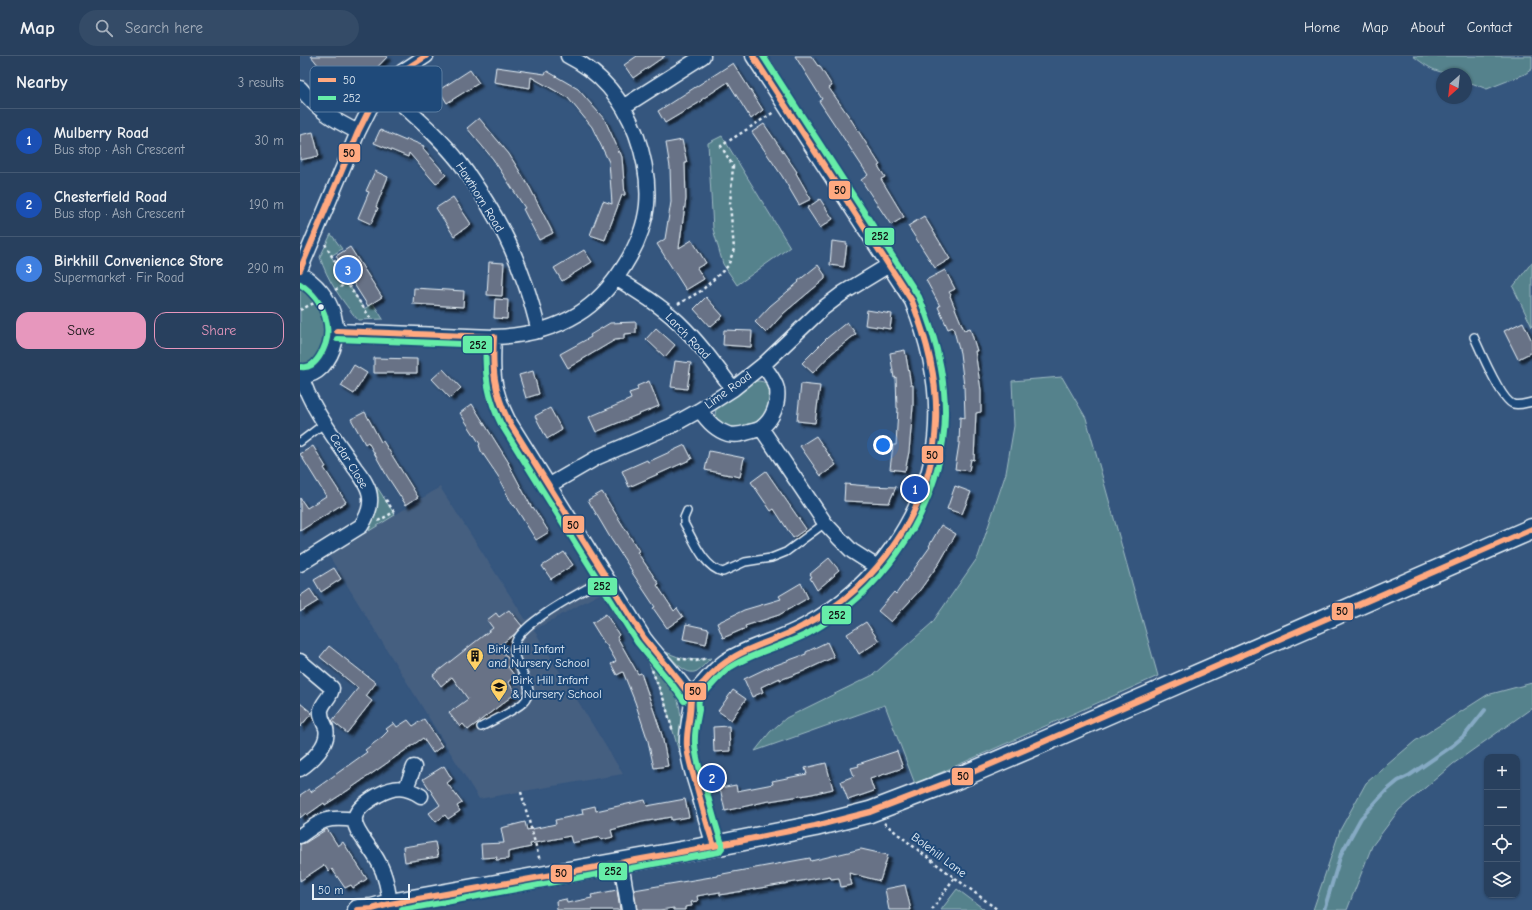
<!DOCTYPE html>
<meta charset="utf-8">
<style>
:root{--surface:#28405e;--page:#344b67;--text:#f1f3f6;--muted:#a5afbc;--line:#445973;--accent:#e797bd}
body{margin:0;font-family:"Comic Neue",sans-serif;background:var(--page);color:var(--text)}
.controls{position:absolute;right:12px;bottom:12px;display:grid;overflow:hidden;border-radius:8px;box-shadow:0 1px 3px #0004}
.controls button{width:36px;height:36px;display:grid;place-items:center;padding:0;border:0;border-bottom:1px solid var(--line);background:var(--surface);color:var(--text);font:20px sans-serif}
.compass{position:absolute;left:1136px;top:12px;width:36px;height:36px;border-radius:50%;background:var(--surface);box-shadow:0 1px 3px #0004;rotate:207deg}
.scale{position:absolute;left:12px;bottom:10px;width:98px;box-sizing:border-box;padding-left:4px;border:2px solid #e8f1f8;border-top:0;font-size:11px;line-height:14px;white-space:nowrap;color:#e8f1f8;-webkit-text-stroke:3px #1f4a7a;paint-order:stroke}
.you{position:absolute;left:583px;top:389px;width:14px;height:14px;margin:-10px;border:3px solid #fff;border-radius:50%;background:#1a73e8;box-shadow:0 0 0 6px #1a73e833}
.badge{display:grid;place-items:center;width:26px;height:26px;border-radius:50%;background:var(--accent);color:#fff;font-size:13px;font-weight:700}
.pin{position:absolute;translate:-50% -50%;border:2px solid #fff;box-shadow:0 1px 4px #0006}
.list{margin:0;padding:0;list-style:none}
h2{display:flex;justify-content:space-between;align-items:center;height:52px;margin:0;padding:0 16px;font-size:17px}
h2 small{font-size:13px;font-weight:400;color:var(--muted)}
.list li{display:grid;grid-template-columns:26px 1fr auto;gap:12px;align-items:center;box-sizing:border-box;height:64px;padding:0 16px;border-top:1px solid var(--line)}
.list b{display:block;font-size:15px;white-space:nowrap}
.list p{margin:0;font-size:13px;white-space:nowrap;color:var(--muted)}
.list em{font-size:13px;font-style:normal;color:var(--muted)}
.actions{display:flex;gap:8px;padding:12px 16px}
.actions a{flex:1;padding:9px 0;border:1px solid var(--accent);border-radius:12px;text-align:center;font-size:14px;color:var(--accent)}
.actions .main{background:var(--accent);color:#111}
.icon{flex:none;width:22px;height:22px;fill:none;stroke:currentColor;stroke-width:2;stroke-linecap:round;stroke-linejoin:round}
.map{position:relative;flex:none;width:1232px;height:854px;overflow:hidden}
header{display:flex;align-items:center;gap:24px;box-sizing:border-box;height:56px;padding:0 20px;background:var(--surface);border-bottom:1px solid var(--line)}
header strong{font-size:19px}
nav{display:flex;gap:22px;margin-inline-start:auto;font-size:14px}
.search{width:280px;height:36px;background:var(--page);display:flex;align-items:center;gap:10px;box-sizing:border-box;padding:0 14px;border-radius:22px;color:var(--muted);font-size:15px}
main{display:flex}
aside{flex:1;background:var(--surface)}
.map>svg:first-child{display:block}
.built{fill:#445e80}
.green{fill:#54828c;stroke:#9ebac2}
.lines{fill:none;stroke-linecap:round;stroke-linejoin:round}
.stream{stroke:#86aac4;stroke-width:4}
.building{fill:#677286;stroke:#e8f1f8;filter:url(#shadow)}
.lane-casing{stroke:#e8f1f8;stroke-width:10}
.street-casing{stroke:#e8f1f8;stroke-width:17}
.secondary-casing{stroke:#e8f1f8;stroke-width:23}
.path{stroke:#e8f1f8;stroke-width:2.5;stroke-dasharray:3 3;stroke-linecap:butt}
.lane{stroke:#1f4a7a;stroke-width:7}
.street{stroke:#1f4a7a;stroke-width:14}
.secondary{stroke:#1f4a7a;stroke-width:20}
.bus-1-casing{stroke:#1f4a7a;stroke-width:9}
.bus-2-casing{stroke:#1f4a7a;stroke-width:9}
.bus-1{stroke:#ffa980;stroke-width:6}
.bus-2{stroke:#66eda8;stroke-width:6}
.bus-dot{fill:#e8f1f8;stroke:#1f4a7a;stroke-width:1.5}
.labels{text-anchor:middle;dominant-baseline:central;stroke-width:4;stroke-linejoin:round;paint-order:stroke}
.street-label{font-size:12px;fill:#e8f1f8;stroke:#1f4a7a}
.poi-label{font-size:12px;fill:#e8f1f8;stroke:#1f4a7a;text-anchor:start}
.key{fill:#1f4a7a;stroke:#5b7ca0;stroke-width:1}
.key-label{font-size:11px;fill:#e8f1f8}
.line-badge{stroke:#1f4a7a;stroke-width:1.5}
.pale-badge-label{font-size:11px;text-anchor:middle;font-weight:bold;fill:#111}
</style>
<header>
<strong>Map</strong>
<div class="search"><svg class="icon" aria-label="search" viewBox="0 0 24 24"><circle cx="10" cy="10" r="6"/><path d="M15 15l6 6"/></svg>Search here</div>
<nav><a>Home</a><a>Map</a><a>About</a><a>Contact</a></nav>
</header>
<main>
<aside>
<h2>Nearby<small>3 results</small></h2>
<ul class="list">
<li><span class="badge" style="background:#1a4fb4">1</span><div><b>Mulberry Road</b><p>Bus stop · Ash Crescent</p></div><em>30 m</em></li>
<li><span class="badge" style="background:#1a4fb4">2</span><div><b>Chesterfield Road</b><p>Bus stop · Ash Crescent</p></div><em>190 m</em></li>
<li><span class="badge" style="background:#3f7fe0">3</span><div><b>Birkhill Convenience Store</b><p>Supermarket · Fir Road</p></div><em>290 m</em></li>
</ul>
<div class="actions"><a class="main">Save</a><a>Share</a></div>
</aside>
<div class="map">
<svg width="1232" height="854" viewBox="0 0 1232 854">
<defs>
<filter id="shadow"><feDropShadow dx="3.5" dy="3.5" stdDeviation="1" flood-color="#0009"/></filter>
</defs>
<rect width="100%" height="100%" fill="#35567e"/>
<filter id="ink" filterUnits="userSpaceOnUse"><feTurbulence type="fractalNoise" baseFrequency=".025" numOctaves="2"/><feDisplacementMap in="SourceGraphic" scale="8" xChannelSelector="R" yChannelSelector="G"/><feConvolveMatrix kernelMatrix="1 2 1 2 8 2 1 2 1" color-interpolation-filters="sRGB"/></filter>
<g filter="url(#ink)">
<!-- built -->
<path class="built" d="M140 431 226 564 292 521 303 536 234 574 323 718 179 743 29 500Z"/>
<!-- green -->
<path class="green" d="M1113 0H1232V13L1225 18 1187 33 1166 25V18C1140 18 1134 16 1113 0Z
M422 80 490 191 437 229 423 208 413 173 408 87Z
M31 178 42 193 31 200 64 253 73 247 83 263 58 264C42 245 27 224 20 201Z
M1232 206V271L1213 231Z
M0 227C9 232 17 239 23 248 33 266 27 315 0 311Z
M762 321 786 362 858 620 615 728 585 649 455 695 470 676 486 662 573 619 632 567 678 501 706 417 714 370 712 325Z
M456 325C476 324 474 346 465 358 459 367 442 375 432 372 427 371 422 368 417 366L415 359 416 353Z
M77 431 95 459 69 475 77 446Z
M366 596C383 604 392 605 411 602 407 606 402 612 397 615 386 621 373 603 366 596Z
M347 602C354 610 362 617 368 625 384 645 382 672 379 696L365 647Z
M1232 627V652L1153 708 1099 754 1072 790 1047 854H1013L1040 774 1066 727 1115 685 1187 639Z
M657 833 685 854H641Z"/>
<g class="lines">
<!-- stream -->
<path class="stream" d="M1024 854 1041 798 1061 762 1086 735 1098 725 1110 719 1152 690 1165 679 1185 654"/>
</g>
<!-- building -->
<path class="building" d="M11 0H88L69 20 64 15 39 35Z
M337 0H365L333 22 324 9Z
M495 0H511L518 10 519 9 532 30 529 32 550 62 580 109 578 110 585 121 581 123 604 161 591 169 561 124 568 119 519 45 522 43Z
M433 7 463 54 451 63 428 26 401 44 402 45 365 67 358 55Z
M196 11 245 18 247 15 278 33 305 64 319 95 317 96H320L322 101 325 139H322L305 184 290 179 303 145 312 148 309 106 292 71 268 42 231 21 230 32 194 26Z
M170 14 179 27 147 47 139 34Z
M179 62 209 98 230 132 253 177 239 184 223 153 225 152 193 103 167 72Z
M464 68 497 116 496 117 511 143 499 149 482 120 452 76Z
M80 74 106 85 107 83 124 90 123 92 146 119 136 128 109 97 108 101 74 87Z
M13 76 19 100 0 104V79Z
M382 84 387 107H385L386 143 379 192 392 184 406 207 397 212 404 223 386 234 357 188 365 183 371 146 370 111 366 87Z
M75 115 88 121 76 151 78 152 71 168 58 162 69 136 66 135Z
M153 141 171 168 154 180 136 152Z
M520 143 533 163 520 172 507 152Z
M624 160 650 203 635 212 608 170Z
M532 185 547 187 544 211 530 209Z
M50 191 82 241 68 250 36 200Z
M284 194 292 206 262 225 254 212Z
M189 206 204 207 202 240 187 239Z
M518 209 525 219V223L484 257 466 277 455 266 470 250 499 226 498 225Z
M645 214 655 233 649 236 651 239 650 240 664 274 670 272 677 295H675L681 334V356L676 357 674 404 671 403 669 415 655 413 659 388 660 361 665 362 664 330 660 297 653 271 648 273 638 251 640 250 626 224Z
M114 232 164 235 163 251 113 248Z
M406 241 423 260 410 271 394 253Z
M195 243 208 244 207 263 194 262Z
M567 254 592 258 590 273 565 269Z
M336 266V277L324 278V283L315 284 268 312 260 298 291 281 290 279 310 267Z
M547 266 556 278 532 297 513 317 502 307 527 282Z
M1223 266 1232 285V296L1218 303 1204 275Z
M356 272 375 289 365 301 346 283Z
M424 274 452 275 451 291 423 289Z
M605 294 611 329H613V351L609 396 605 415 590 413 593 389H596L598 352H597L596 321 594 322 590 297Z
M74 302 117 303V317H74Z
M375 305 391 307 387 333 371 331Z
M54 309 67 317 54 338 41 330Z
M143 313 161 332 150 342 132 323Z
M233 315 239 338 226 342 219 319Z
M349 325 359 350 296 376 289 361 331 343 329 337 338 334 337 330Z
M501 328 520 330 515 367 497 365Z
M172 348 209 407H208L232 452 233 451 249 476 236 484 214 449 213 450 199 423H200L181 395 179 389 180 388 160 357Z
M250 352 262 374 247 383 235 360Z
M65 356 81 386 83 385 118 441 106 449 87 420 68 386 65 388 51 363Z
M516 380 536 409 521 420 500 390Z
M385 389 392 403 329 431 322 415 347 404 348 406Z
M13 390 26 411 24 412 46 446 0 475V442L7 452 26 440 0 398Z
M409 395 444 402 440 421 405 414Z
M466 415 506 473 493 482 474 453 471 455 451 426Z
M545 428 568 430 596 431 589 447 544 445Z
M655 430 671 436 662 458 647 453Z
M302 436 339 495 337 496 359 528 357 529 374 555 377 552 383 561 367 572 353 552 355 551 331 515H332L311 483 288 444Z
M641 469 656 478 640 506 620 534 591 566 578 555 594 536 596 538 630 491 629 490Z
M264 496 273 509 251 523 242 510Z
M529 502 539 514 534 518 535 519 517 534 510 522 512 521 510 518Z
M34 512 41 523 21 536 14 524Z
M501 527 508 542 479 559 445 570 446 572 423 582 417 567 444 554 481 543 479 540Z
M10 533 18 545 0 556V540Z
M209 554 222 570 216 577 199 590 212 608 208 611 215 620 208 626 216 637 168 674 163 668 160 671 149 657 168 643 152 621 141 630 133 619 193 572 187 564 196 557 199 561Z
M306 558 319 579 317 581 338 618 341 617 362 679 368 710 354 712 348 685 335 646 323 616 317 619 311 608 316 605 306 588H305L292 567Z
M566 566 579 585 559 598 547 578Z
M386 568 409 573 406 588 383 583Z
M527 586 534 601 504 615 480 624V622L461 631 463 636 452 641 444 623 465 613 506 598V596Z
M29 590 76 627 66 640 72 645 47 677 32 665 58 632 20 601Z
M433 634 446 643 431 664 418 655Z
M0 647 12 657 0 671Z
M124 663 142 690 133 697 123 682 47 735 25 749 24 747 7 759 6 757 0 762V739L9 733 11 736 67 696 65 694 82 681 88 675 86 673 94 667 97 671 108 664 113 670Z
M429 670 430 695 414 696 413 671Z
M597 695 603 712 570 723 574 735 548 744 541 725 554 720 551 712 559 710 558 708Z
M526 707 533 733 512 738 464 746 425 755 420 732 436 729 437 735 473 728 472 725 507 718 505 712Z
M144 710 152 723 147 727 162 747 157 750 160 755 148 763 145 759 136 766 129 757 140 749 123 723Z
M385 743 389 761 371 764V761L342 766 311 774 313 781 301 784 300 781 272 787 270 780 230 788 231 791 208 796V803L196 804 197 801 182 802 181 788 204 787 201 772 225 766 227 774 256 768 255 764 283 758 282 753 295 750 296 755 345 744 347 750Z
M27 773 38 790 43 786 67 823 53 832 51 829 45 832 32 813 29 816 24 809 0 825V788L5 787Z
M135 786 138 801 105 806 103 791Z
M561 793 588 799 580 825 549 817 552 829 541 831 539 822 531 823 530 820 420 839V836L397 840 398 845 391 846 392 850 385 851V854H374V852L360 854H337L334 834 417 820V819L510 802 511 805Z
M605 829 611 854H589L585 833Z
M317 834 320 854H257L256 845 266 843 267 847 292 842 291 839Z"/>
<g class="lines">
<!-- lane casing -->
<g class="lane-casing">
<path id="lane" d="M1174 281C1180 294 1201 344 1213 348 1219 350 1226 347 1232 346
M0 386 25 367
M387 455 384 462V467C393 483 404 512 423 516L445 506 471 502 486 496 525 467
M181 671C192 665 214 655 223 647 242 628 206 608 216 585 225 564 285 534 307 521"/>
</g>
<!-- street casing -->
<g class="street-casing">
<path id="street" d="M0 32C19 55 32 63 58 76
M84 32C110 56 138 79 160 107 185 140 210 183 223 222 230 239 234 257 239 275
M323 51 403 0
M0 214 58 76 70 52 84 32 103 15 126 0
M0 218C33 236 50 280 22 311 16 317 9 321 0 319
M316 222C337 235 360 249 378 266 399 286 416 310 433 333
M37 275 194 281C224 280 252 274 278 258 312 237 343 189 347 149 349 125 344 100 336 78 323 44 300 16 268 0
M194 281C192 316 192 332 208 364L344 582C359 602 378 620 391 641
M400 354C407 365 415 374 428 378 435 380 443 378 449 376 453 375 458 374 461 372 473 364 479 346 477 333 475 324 468 316 463 309
M461 372 525 467 539 482 552 495 577 511
M248 430 298 401 371 370 400 354 433 333 463 309 522 253 543 237 589 209
M0 508 61 470C67 461 71 452 70 442 70 431 61 420 55 412 39 388 7 347 2 320
M0 605 32 632C31 642 23 645 21 654 20 662 24 666 26 672 30 688 12 705 0 713
M106 732 114 711
M0 780C21 764 27 760 55 764
M414 790C408 771 403 752 397 732 393 719 388 704 387 690 386 677 389 666 391 653 392 649 390 644 392 640 395 636 399 631 403 627 409 620 416 612 424 606 449 589 480 584 506 569 574 532 626 460 635 383 640 335 630 289 612 245L453 0
M321 807 329 854
M90 848C88 834 86 820 79 807 63 776 34 764 78 739 95 730 105 730 121 740"/>
</g>
<!-- secondary casing -->
<g class="secondary-casing">
<path id="secondary" d="M58 854 72 853 90 848 414 790 515 770 570 756 654 724 743 686 1232 473"/>
</g>
<!-- path -->
<path class="path" d="M25 188 47 227 71 263
M35 234 47 227
M378 248 401 235 428 210 434 193 430 148 433 110 421 90 474 56
M0 254 14 247
M78 465 94 456 84 441
M378 602 396 605 407 602
M352 614 365 647 373 676
M221 736 240 805
M584 767 623 798 698 854
M632 854 654 822"/>
<!-- lane -->
<use href="#lane" class="lane"/>
<!-- street -->
<use href="#street" class="street"/>
<!-- secondary -->
<use href="#secondary" class="secondary"/>
<!-- bus-1 casing -->
<g class="bus-1-casing">
<path id="bus-1" d="M0 214 58 76 70 52 84 32 103 15 126 0
M37 275 194 281
M194 281C192 313 194 335 208 364L344 582 380 626 391 641
M414 790C408 772 403 754 398 735 394 720 388 705 387 690 386 679 389 668 390 657 391 651 390 645 392 640 395 634 401 629 405 625 434 591 467 590 503 570 578 531 633 451 636 366 638 324 627 284 612 245L453 0
M58 854 72 853 90 848 414 790 515 770 570 756 654 724 743 686 1232 473"/>
</g>
<!-- bus-2 casing -->
<g class="bus-2-casing">
<path id="bus-2" d="M0 228C24 244 37 275 19 301 14 308 10 312 1 311
M37 283 186 289C184 318 188 342 201 368L337 586 374 631 384 645
M102 854 419 796 422 792V788C416 770 411 752 406 733 401 719 396 703 395 688 394 676 397 665 399 654 399 651 398 647 399 644 400 640 407 635 410 631 416 625 421 618 429 612 453 596 483 591 509 577 580 537 631 466 643 385 650 338 638 284 619 241L463 0"/>
</g>
<!-- bus-1 -->
<use href="#bus-1" class="bus-1"/>
<!-- bus-2 -->
<use href="#bus-2" class="bus-2"/>
</g>
</g>
<!-- icons -->
<defs>
<g id="building-pin" transform="scale(0.9)"><path d="M0 17L-7.5 6A9.5 9.5 0 1 1 7.5 6Z" fill="#ffd166" stroke="#1f4a7a"/><path d="M-4-6H4V6H1V3H-1V6H-4ZM-2.5-4.3h1.7v1.8h-1.7ZM.8-4.3h1.7v1.8H.8ZM-2.5-1h1.7V.8h-1.7ZM.8-1h1.7V.8H.8Z" fill="#111"/></g>
<g id="school-pin" transform="scale(0.9)"><path d="M0 17L-7.5 6A9.5 9.5 0 1 1 7.5 6Z" fill="#ffd166" stroke="#1f4a7a"/><path d="M0-5L7-2L0 1L-7-2ZM-4 1L0 2.5L4 1V4Q0 6-4 4Z" fill="#111"/></g>
</defs>
<g fill-rule="evenodd">
<use href="#building-pin" x="175" y="600"/>
<use href="#school-pin" x="199" y="631"/>
</g>
<!-- markers -->
<circle class="bus-dot" cx="21" cy="251" r="3.5"/>
<g class="labels">
<!-- street labels -->
<g class="street-label">
<text transform="translate(180 141) rotate(58)">Hawthorn Road</text>
<text transform="translate(388 280) rotate(46)">Larch Road</text>
<text transform="translate(428 334) rotate(-36)">Lime Road</text>
<text transform="translate(49 405) rotate(58)">Cedar Close</text>
<text transform="translate(639 799) rotate(37)">Bolehill Lane</text>
</g>
<!-- poi labels -->
<g class="poi-label">
<text x="188" y="593">Birk Hill Infant<tspan x="188" dy="14">and Nursery School</tspan></text>
<text x="212" y="624">Birk Hill Infant<tspan x="212" dy="14">&amp; Nursery School</tspan></text>
</g>
</g>
<!-- legend -->
<rect x="10" y="10" width="132" height="46" rx="6" class="key"/>
<rect x="18" y="22" width="18" height="4" fill="#ffa980"/>
<rect x="18" y="40" width="18" height="4" fill="#66eda8"/>
<g class="key-label">
<text x="43" y="28">50</text>
<text x="43" y="46">252</text>
</g>
<g class="line-badge">
<rect x="38" y="87" width="23" height="20" rx="4" fill="#ffa980"/>
<rect x="528" y="124" width="23" height="20" rx="4" fill="#ffa980"/>
<rect x="564" y="171" width="31" height="19" rx="4" fill="#66eda8"/>
<rect x="162" y="279" width="31" height="19" rx="4" fill="#66eda8"/>
<rect x="621" y="389" width="23" height="19" rx="4" fill="#ffa980"/>
<rect x="262" y="459" width="23" height="19" rx="4" fill="#ffa980"/>
<rect x="287" y="521" width="31" height="19" rx="4" fill="#66eda8"/>
<rect x="1031" y="546" width="23" height="19" rx="4" fill="#ffa980"/>
<rect x="521" y="549" width="31" height="20" rx="4" fill="#66eda8"/>
<rect x="384" y="626" width="23" height="19" rx="4" fill="#ffa980"/>
<rect x="651" y="711" width="23" height="19" rx="4" fill="#ffa980"/>
<rect x="298" y="806" width="30" height="19" rx="4" fill="#66eda8"/>
<rect x="250" y="808" width="23" height="19" rx="4" fill="#ffa980"/>
</g>
<g class="pale-badge-label">
<text x="49" y="101">50</text>
<text x="540" y="138">50</text>
<text x="580" y="184">252</text>
<text x="178" y="293">252</text>
<text x="632" y="403">50</text>
<text x="273" y="473">50</text>
<text x="302" y="534">252</text>
<text x="1042" y="559">50</text>
<text x="537" y="563">252</text>
<text x="395" y="639">50</text>
<text x="663" y="724">50</text>
<text x="313" y="819">252</text>
<text x="261" y="821">50</text>
</g>
</svg>
<div class="controls">
<button>+</button>
<button>−</button>
<button><svg class="icon" aria-label="locate" viewBox="0 0 24 24"><circle cx="12" cy="12" r="6"/><path d="M12 2v4M12 18v4M2 12h4M18 12h4"/></svg></button>
<button><svg class="icon" aria-label="layers" viewBox="0 0 24 24"><path d="M12 4l9 5-9 5-9-5zM3 14l9 5 9-5"/></svg></button>
</div>
<svg class="compass" viewBox="-18 -18 36 36"><path d="M0-13l5 13h-10z" fill="#e53935"/><path d="M0 13l5-13h-10z" fill="#a5afbc"/></svg>
<div class="scale">50 m</div>
<div class="you"></div>
<div class="pin badge" style="left:615px;top:433px;background:#1a4fb4">1</div>
<div class="pin badge" style="left:412px;top:722px;background:#1a4fb4">2</div>
<div class="pin badge" style="left:48px;top:214px;background:#3f7fe0">3</div>
</div>
</main>
